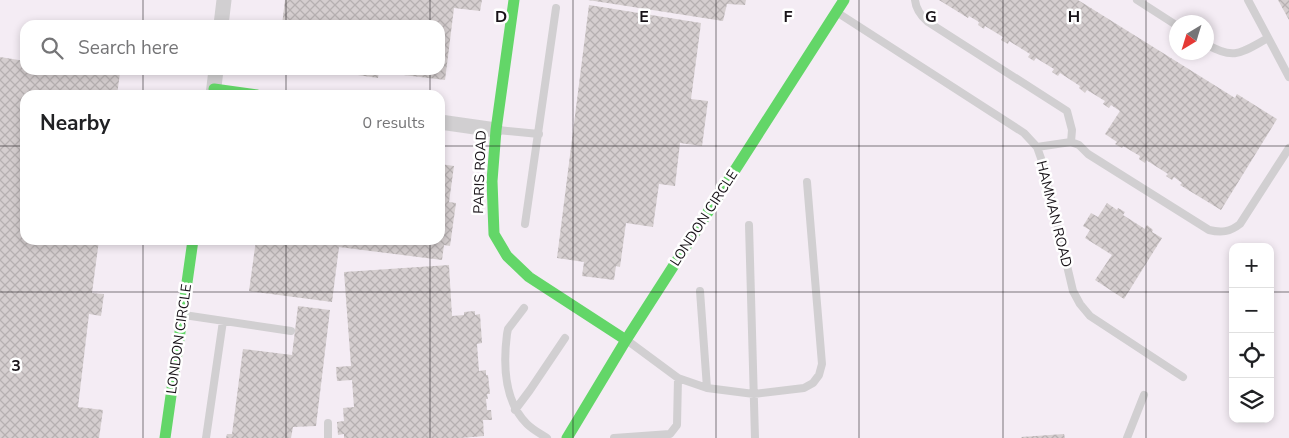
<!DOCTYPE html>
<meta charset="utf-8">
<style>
:root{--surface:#fff;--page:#f2f2f2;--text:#202124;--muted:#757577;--line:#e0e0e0}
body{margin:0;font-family:"Nunito Sans",sans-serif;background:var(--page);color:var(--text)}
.controls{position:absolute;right:15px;bottom:15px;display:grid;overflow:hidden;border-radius:10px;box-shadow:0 2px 8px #0003}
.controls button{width:45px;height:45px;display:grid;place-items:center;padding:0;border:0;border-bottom:1px solid var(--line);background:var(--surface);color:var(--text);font:25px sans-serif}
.compass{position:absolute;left:1169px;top:15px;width:45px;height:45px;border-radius:50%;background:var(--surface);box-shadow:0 2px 8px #0003;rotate:218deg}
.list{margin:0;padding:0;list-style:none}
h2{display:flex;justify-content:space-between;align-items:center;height:65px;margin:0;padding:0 20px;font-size:21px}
h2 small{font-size:16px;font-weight:400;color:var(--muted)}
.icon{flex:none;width:28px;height:28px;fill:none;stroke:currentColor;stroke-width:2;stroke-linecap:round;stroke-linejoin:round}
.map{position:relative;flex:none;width:1289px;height:438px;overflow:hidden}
.search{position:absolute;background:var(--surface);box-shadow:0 2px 8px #0003;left:20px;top:20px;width:425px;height:55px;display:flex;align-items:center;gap:12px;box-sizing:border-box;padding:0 18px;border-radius:15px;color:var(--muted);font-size:19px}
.panel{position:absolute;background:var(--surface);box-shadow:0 2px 8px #0003;left:20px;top:90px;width:425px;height:155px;border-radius:15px}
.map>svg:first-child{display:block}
.building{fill:url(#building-cross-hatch)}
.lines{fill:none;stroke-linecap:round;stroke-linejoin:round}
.lane{stroke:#d1cfd1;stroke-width:8}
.street{stroke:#d1cfd1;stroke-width:15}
.fast{stroke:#63d668;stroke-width:11}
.grid{fill:none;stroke:#181318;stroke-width:1;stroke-opacity:0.55}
.labels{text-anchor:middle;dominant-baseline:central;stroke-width:5;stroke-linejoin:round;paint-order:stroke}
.street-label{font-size:14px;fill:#181318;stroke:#fff}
.grid-label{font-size:16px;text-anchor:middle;font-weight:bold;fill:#181318;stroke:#fff;stroke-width:5;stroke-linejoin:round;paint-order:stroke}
</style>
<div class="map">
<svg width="1289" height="438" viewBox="0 0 1289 438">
<defs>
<pattern id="building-cross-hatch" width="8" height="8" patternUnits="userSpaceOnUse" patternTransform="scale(1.25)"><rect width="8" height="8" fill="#d5cecf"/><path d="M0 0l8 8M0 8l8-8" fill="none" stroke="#b6b0b1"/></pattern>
</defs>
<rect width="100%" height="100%" fill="#f4ecf4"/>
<!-- building -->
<path class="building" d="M285 0H482L480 11 454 8 445 80 379 72 378 78 344 73V70H440V25H282Z
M588 0H746L745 5 727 4 723 21Z
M939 0H1078L1235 98 1237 94 1277 119 1221 210 1180 185 1182 183 1174 177 1172 180 1166 176 1168 174 1146 160 1145 163 1139 159 1140 156 1123 146 1122 148 1115 144 1117 142 1105 134 1120 111 1111 105 1109 108 1103 104 1105 101 1087 90 1085 93 1079 88 1080 86 1060 73 1058 76 1052 72 1054 69 1036 58 1034 61 1028 57 1030 54 1009 41 1008 44 1001 40 1003 37 985 26 984 29 978 25 979 22 969 16 968 18Z
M1278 0H1289V20Z
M589 5 701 23 691 99 708 101 702 146 680 143 675 186 659 184 653 227 626 223 620 267 616 266 614 280 582 276 584 262 557 258Z
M0 57 25 61V70H97L120 73 117 95H25V240H99L92 293 104 294 101 316 89 314 78 407 103 410 99 438H0Z
M440 164 454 166 449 202 456 203 450 246 444 245 442 260 339 247 332 302 249 291 256 240H440Z
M1107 203 1117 210 1118 208 1125 212 1123 215 1145 229 1147 225 1153 230 1152 232 1162 238 1124 299 1095 280 1112 255 1085 238 1090 230 1083 226 1091 213 1098 217Z
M449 265 452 316 464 315V312L475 311V315L480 314 482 343 477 344 479 371 486 370V375H488L490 394H487L488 399H486L487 410H491L492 420H483L484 436 461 438H344V434L338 435 337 422 344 421 343 408 354 407 352 380 337 381 336 367 351 366 344 272Z
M298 306 330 310 316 426 293 427 291 438H226L227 434H232L243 349 292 355Z
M1064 434 1065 438H1022L1021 437Z"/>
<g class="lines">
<!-- lane -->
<path class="lane" d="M915 0C916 10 921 16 928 22L1067 111 1072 130 1071 142
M1137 0 1176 25
M1248 0 1289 77
M838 13 1024 133 1037 147 1043 164 1073 291 1080 304 1090 316 1183 377
M1206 44C1235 61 1242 52 1268 38
M498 130 539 134
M1037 147 1071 142 1079 145 1088 154 1209 230C1221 233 1230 232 1240 224L1289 148
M525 224 556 8
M749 225 755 438
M700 291 707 388
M524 308 508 329 507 334C503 365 504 401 527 424 533 430 541 434 547 438
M184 315 291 331
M628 341 678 378 707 388 754 394 804 388 813 383 819 375 822 364 807 182
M515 410 530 390 565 338
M206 438 223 321
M328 438V423
M614 438 670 434 677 425 678 378
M1127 438 1144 395"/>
<!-- street -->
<path class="street" d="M221 25 224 0
M213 95 216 70
M440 122 496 130"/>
<!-- fast -->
<path class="fast" d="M514 0 496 130 492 181 494 234 507 256 529 277 626 340
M214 89 257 95
M165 438 193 240
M567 438 626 340 844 0"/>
</g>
<!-- grid -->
<path class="grid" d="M143 0V25M286 0V25M430 0V25M573 0V438M716 0V438M859 0V438M1003 0V438M1146 0V438M143 70V95M286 70V95M430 70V95M0 146H25M440 146H1289M143 240V438M286 240V438M430 240V438M0 292H1233M1270 292H1289"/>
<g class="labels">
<!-- street labels -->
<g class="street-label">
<text transform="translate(480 172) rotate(-88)">PARIS ROAD</text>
<text transform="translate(1054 214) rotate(76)">HAMMAN ROAD</text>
<text transform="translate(704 218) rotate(-57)">LONDON CIRCLE</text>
<text transform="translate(179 339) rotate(-82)">LONDON CIRCLE</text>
</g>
</g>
<g class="grid-label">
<text x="501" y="22">D</text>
<text x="644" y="22">E</text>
<text x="788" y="22">F</text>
<text x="931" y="22">G</text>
<text x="1074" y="22">H</text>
<text x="16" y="371">3</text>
</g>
</svg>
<div class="controls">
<button>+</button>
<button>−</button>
<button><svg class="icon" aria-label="locate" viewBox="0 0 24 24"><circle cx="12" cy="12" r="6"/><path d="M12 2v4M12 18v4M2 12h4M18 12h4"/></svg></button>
<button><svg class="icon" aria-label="layers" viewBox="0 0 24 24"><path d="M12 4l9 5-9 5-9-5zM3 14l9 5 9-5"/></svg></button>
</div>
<svg class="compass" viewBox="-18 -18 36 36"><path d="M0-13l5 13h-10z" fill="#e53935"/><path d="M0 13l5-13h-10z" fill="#757577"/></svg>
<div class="search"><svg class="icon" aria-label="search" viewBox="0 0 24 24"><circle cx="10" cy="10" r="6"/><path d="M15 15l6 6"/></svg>Search here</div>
<section class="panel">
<h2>Nearby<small>0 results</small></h2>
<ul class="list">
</ul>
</section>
</div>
